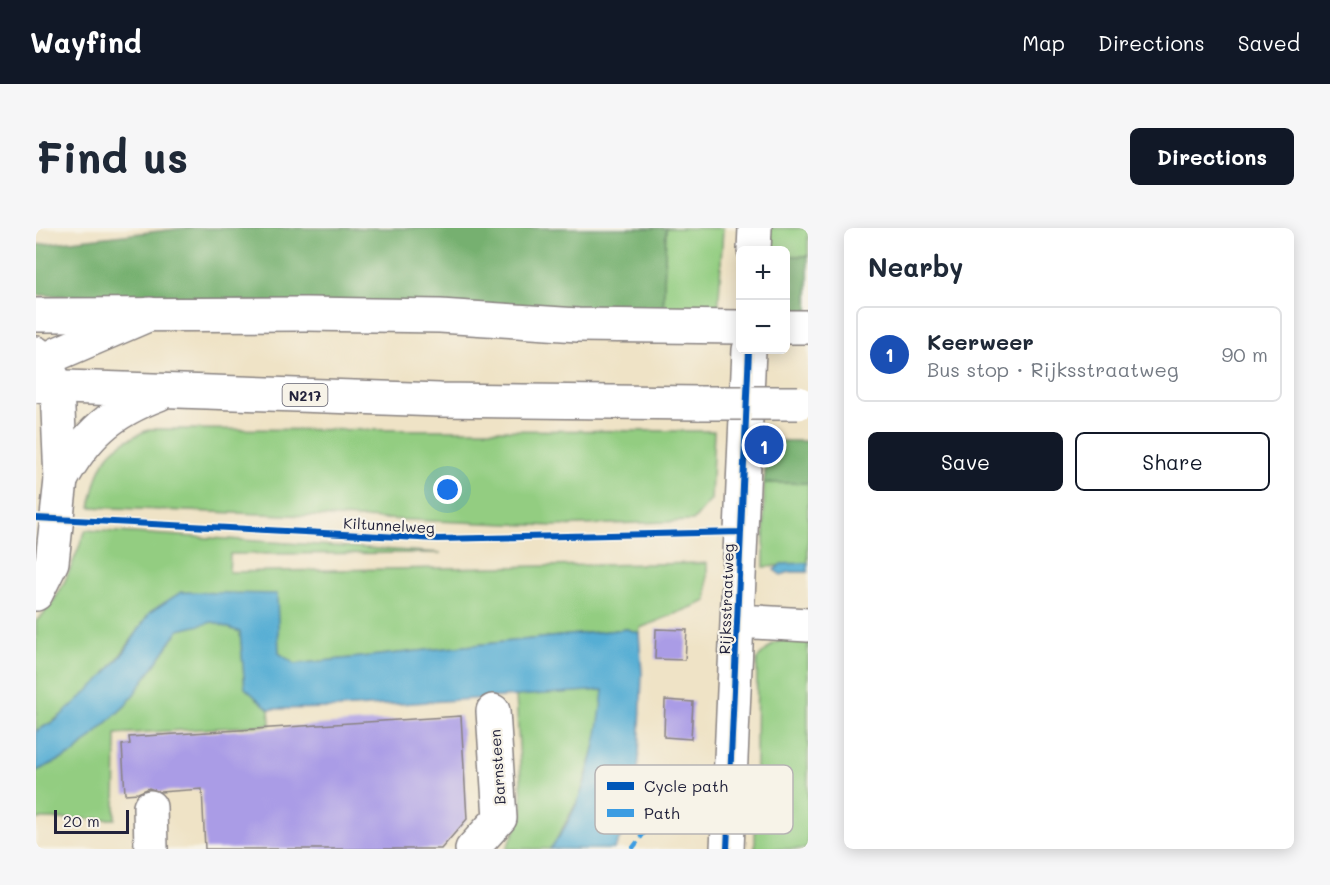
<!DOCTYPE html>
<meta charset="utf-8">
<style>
:root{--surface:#fff;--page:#f6f6f7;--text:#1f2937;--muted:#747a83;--line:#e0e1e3;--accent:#111827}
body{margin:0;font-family:Mali,sans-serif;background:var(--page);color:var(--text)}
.controls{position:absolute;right:18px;top:18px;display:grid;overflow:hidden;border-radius:9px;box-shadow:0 3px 15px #0003}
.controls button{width:54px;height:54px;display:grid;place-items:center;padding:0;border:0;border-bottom:2px solid var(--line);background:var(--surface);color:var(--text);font:30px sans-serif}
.scale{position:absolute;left:18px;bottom:15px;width:75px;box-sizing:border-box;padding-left:6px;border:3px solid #22223b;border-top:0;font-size:16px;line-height:21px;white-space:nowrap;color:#22223b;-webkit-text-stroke:4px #f7f3e8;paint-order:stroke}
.you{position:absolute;left:412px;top:262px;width:21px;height:21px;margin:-15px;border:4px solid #fff;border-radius:50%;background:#1a73e8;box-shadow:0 0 0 9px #1a73e833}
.badge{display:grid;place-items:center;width:39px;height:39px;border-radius:50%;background:var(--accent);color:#fff;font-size:20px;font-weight:700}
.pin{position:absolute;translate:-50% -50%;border:3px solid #fff;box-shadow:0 2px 6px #0006}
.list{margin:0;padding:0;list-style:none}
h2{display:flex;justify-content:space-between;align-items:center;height:78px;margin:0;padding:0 24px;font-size:26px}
h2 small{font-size:20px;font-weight:400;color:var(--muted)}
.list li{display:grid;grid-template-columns:39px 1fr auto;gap:18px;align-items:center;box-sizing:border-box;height:96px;margin:0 12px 12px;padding:0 12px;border:2px solid var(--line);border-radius:9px}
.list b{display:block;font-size:22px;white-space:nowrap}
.list p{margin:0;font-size:20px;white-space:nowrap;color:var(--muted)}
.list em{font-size:20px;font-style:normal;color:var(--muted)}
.actions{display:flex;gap:12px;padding:18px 24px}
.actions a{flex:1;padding:14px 0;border:2px solid var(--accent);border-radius:9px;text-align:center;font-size:21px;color:var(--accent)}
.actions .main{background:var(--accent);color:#fff}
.map{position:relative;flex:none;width:772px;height:621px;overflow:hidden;border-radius:9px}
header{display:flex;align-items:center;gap:36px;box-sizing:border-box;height:84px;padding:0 30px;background:var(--accent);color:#fff}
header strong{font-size:28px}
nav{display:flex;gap:33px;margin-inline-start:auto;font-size:21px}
.intro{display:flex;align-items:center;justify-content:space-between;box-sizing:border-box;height:144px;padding:0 36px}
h1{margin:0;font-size:42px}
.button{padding:15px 27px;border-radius:9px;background:var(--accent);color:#fff;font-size:21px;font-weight:700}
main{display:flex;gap:36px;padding:0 36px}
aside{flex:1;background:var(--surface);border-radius:9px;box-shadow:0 3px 15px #0003}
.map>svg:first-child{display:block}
.green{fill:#93cd81;stroke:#5a785e;stroke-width:1.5}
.forest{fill:#76b06f;stroke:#4c6955;stroke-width:1.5}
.water{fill:#57aed4;stroke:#3c6888;stroke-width:1.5}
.building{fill:#aa9ce6}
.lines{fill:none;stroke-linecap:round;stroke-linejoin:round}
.minor-casing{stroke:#888280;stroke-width:36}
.major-casing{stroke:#888280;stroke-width:36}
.minor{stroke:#fff;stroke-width:33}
.major{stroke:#fff;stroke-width:33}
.major-bridge-casing{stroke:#888280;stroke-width:36;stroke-linecap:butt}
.major-bridge{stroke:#fff;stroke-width:33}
.quiet{stroke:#3c9ce2;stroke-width:4.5;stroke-dasharray:9 4.5;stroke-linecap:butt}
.cycleway-casing{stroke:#f7f3e8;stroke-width:10}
.cycleway{stroke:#0057b8;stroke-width:6}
.labels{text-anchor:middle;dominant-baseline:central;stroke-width:4.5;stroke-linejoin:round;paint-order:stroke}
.shield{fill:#f7f3e8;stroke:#62616f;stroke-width:1.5}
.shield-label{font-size:14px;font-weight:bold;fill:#22223b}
.street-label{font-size:15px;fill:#22223b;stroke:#f7f3e8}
.key{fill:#f7f3e8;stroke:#b7b4b4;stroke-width:1.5}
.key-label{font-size:16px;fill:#22223b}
</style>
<header>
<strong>Wayfind</strong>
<nav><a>Map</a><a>Directions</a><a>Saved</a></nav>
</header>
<div class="intro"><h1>Find us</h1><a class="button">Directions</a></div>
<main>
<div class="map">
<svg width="772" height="621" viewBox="0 0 772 621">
<rect width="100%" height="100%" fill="#f7f3e8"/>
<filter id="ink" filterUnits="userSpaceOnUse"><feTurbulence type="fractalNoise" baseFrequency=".0167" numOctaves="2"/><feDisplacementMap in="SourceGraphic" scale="12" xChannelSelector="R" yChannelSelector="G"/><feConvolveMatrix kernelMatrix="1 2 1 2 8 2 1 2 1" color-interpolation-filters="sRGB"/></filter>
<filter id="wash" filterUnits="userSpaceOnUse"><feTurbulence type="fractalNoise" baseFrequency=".008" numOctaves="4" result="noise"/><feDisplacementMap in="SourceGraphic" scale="24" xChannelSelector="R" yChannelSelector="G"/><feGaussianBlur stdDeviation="1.35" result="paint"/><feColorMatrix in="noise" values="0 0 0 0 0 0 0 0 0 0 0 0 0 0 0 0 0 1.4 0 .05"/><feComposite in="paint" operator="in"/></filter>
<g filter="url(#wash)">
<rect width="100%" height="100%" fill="#efe3c6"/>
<!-- green -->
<path class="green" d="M630 0H687L682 88 627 87Z
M730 0H772V28H750V22H730Z
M114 201 678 203 675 272 657 293 519 298 54 279C65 231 68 221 114 201Z
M728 255H772V335L728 339Z
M50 302 405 325 194 326 193 344 671 335V373L604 400 603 405 591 401 259 436 243 425 240 366 114 384C85 430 49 478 0 503V393C26 372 37 332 50 302Z
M176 393 204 404 209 460 233 481 234 497 80 506 79 591H0V543L37 526 91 476 143 402Z
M752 409 772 410V621H719L721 431 737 416Z
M568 462 564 499 545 566 518 616 514 621H470L487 587 480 467Z"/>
<!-- forest -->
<path class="forest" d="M150 0H630L627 87 0 67V17Z
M750 28H772V91L750 90Z
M732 213H772V255H728Z"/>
<!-- water -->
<path class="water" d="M772 335V344H754L745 347 738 342 745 336Z
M145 364 241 366 243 425 259 436 591 401 603 405 606 445 603 531 597 586 578 621H514C549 577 562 516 567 462L304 480 233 481 209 460 204 404 177 394 143 402 91 476 37 526 0 543V503L19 493 65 451 89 423 114 384Z"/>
<g id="blocks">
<!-- building -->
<path class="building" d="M620 401 651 402 649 432 619 431Z
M629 472 657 474 655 511 628 509Z
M425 488 431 591 405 621H169L166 561 124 564 113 560 102 565 89 566 86 517 94 516 93 509Z"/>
</g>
</g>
<g filter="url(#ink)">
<use href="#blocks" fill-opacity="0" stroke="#888280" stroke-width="1.5"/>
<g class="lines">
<!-- minor casing -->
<g class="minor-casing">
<path id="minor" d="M718 22 719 0
M0 125 10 135 21 159 25 252 16 334 0 366
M0 149 21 126 114 86
M702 393 772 397
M114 579 115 621
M436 621 464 590 457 483
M691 621 713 122"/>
</g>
<!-- major casing -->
<g class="major-casing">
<path id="major" d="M0 87 270 86 404 88 542 97 704 99
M750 99H772
M0 158 404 172 664 175
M25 252C50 206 75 184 123 166"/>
</g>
<!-- minor -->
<use href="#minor" class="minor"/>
<!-- major -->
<use href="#major" class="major"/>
<!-- major-bridge casing -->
<g class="major-bridge-casing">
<path id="major-bridge" d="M664 175H762"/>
</g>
<!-- major-bridge -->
<use href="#major-bridge" class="major-bridge"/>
<!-- quiet -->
<path class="quiet" d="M596 621 611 601 646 572 693 564"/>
<!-- cycleway casing -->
<g class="cycleway-casing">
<path id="cycleway" d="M0 290 402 311 705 304
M691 621 713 122"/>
</g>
<!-- cycleway -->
<use href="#cycleway" class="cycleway"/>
</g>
</g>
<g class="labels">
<!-- shield labels -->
<rect class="shield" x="246.5" y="156" width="45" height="22" rx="4.5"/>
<g class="shield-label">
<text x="269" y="167">N217</text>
</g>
<!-- street labels -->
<g class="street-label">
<text transform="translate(353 297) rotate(3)">Kiltunnelweg</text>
<text transform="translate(690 371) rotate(-88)">Rijksstraatweg</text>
<text transform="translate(461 539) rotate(-94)">Barnsteen</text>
</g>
</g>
<!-- legend -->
<rect x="559" y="537" width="198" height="69" rx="9" class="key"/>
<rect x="571" y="554" width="27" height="8" fill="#0057b8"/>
<rect x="571" y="581" width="27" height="8" fill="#3c9ce2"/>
<g class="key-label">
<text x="608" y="564">Cycle path</text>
<text x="608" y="591">Path</text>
</g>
</svg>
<div class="controls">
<button>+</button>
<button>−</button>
</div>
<div class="scale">20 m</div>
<div class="you"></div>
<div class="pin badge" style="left:728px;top:217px;background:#1a4fb4">1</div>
</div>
<aside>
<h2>Nearby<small></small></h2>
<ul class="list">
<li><span class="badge" style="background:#1a4fb4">1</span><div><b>Keerweer</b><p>Bus stop · Rijksstraatweg</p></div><em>90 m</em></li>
</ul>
<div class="actions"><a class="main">Save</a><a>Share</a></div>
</aside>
</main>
